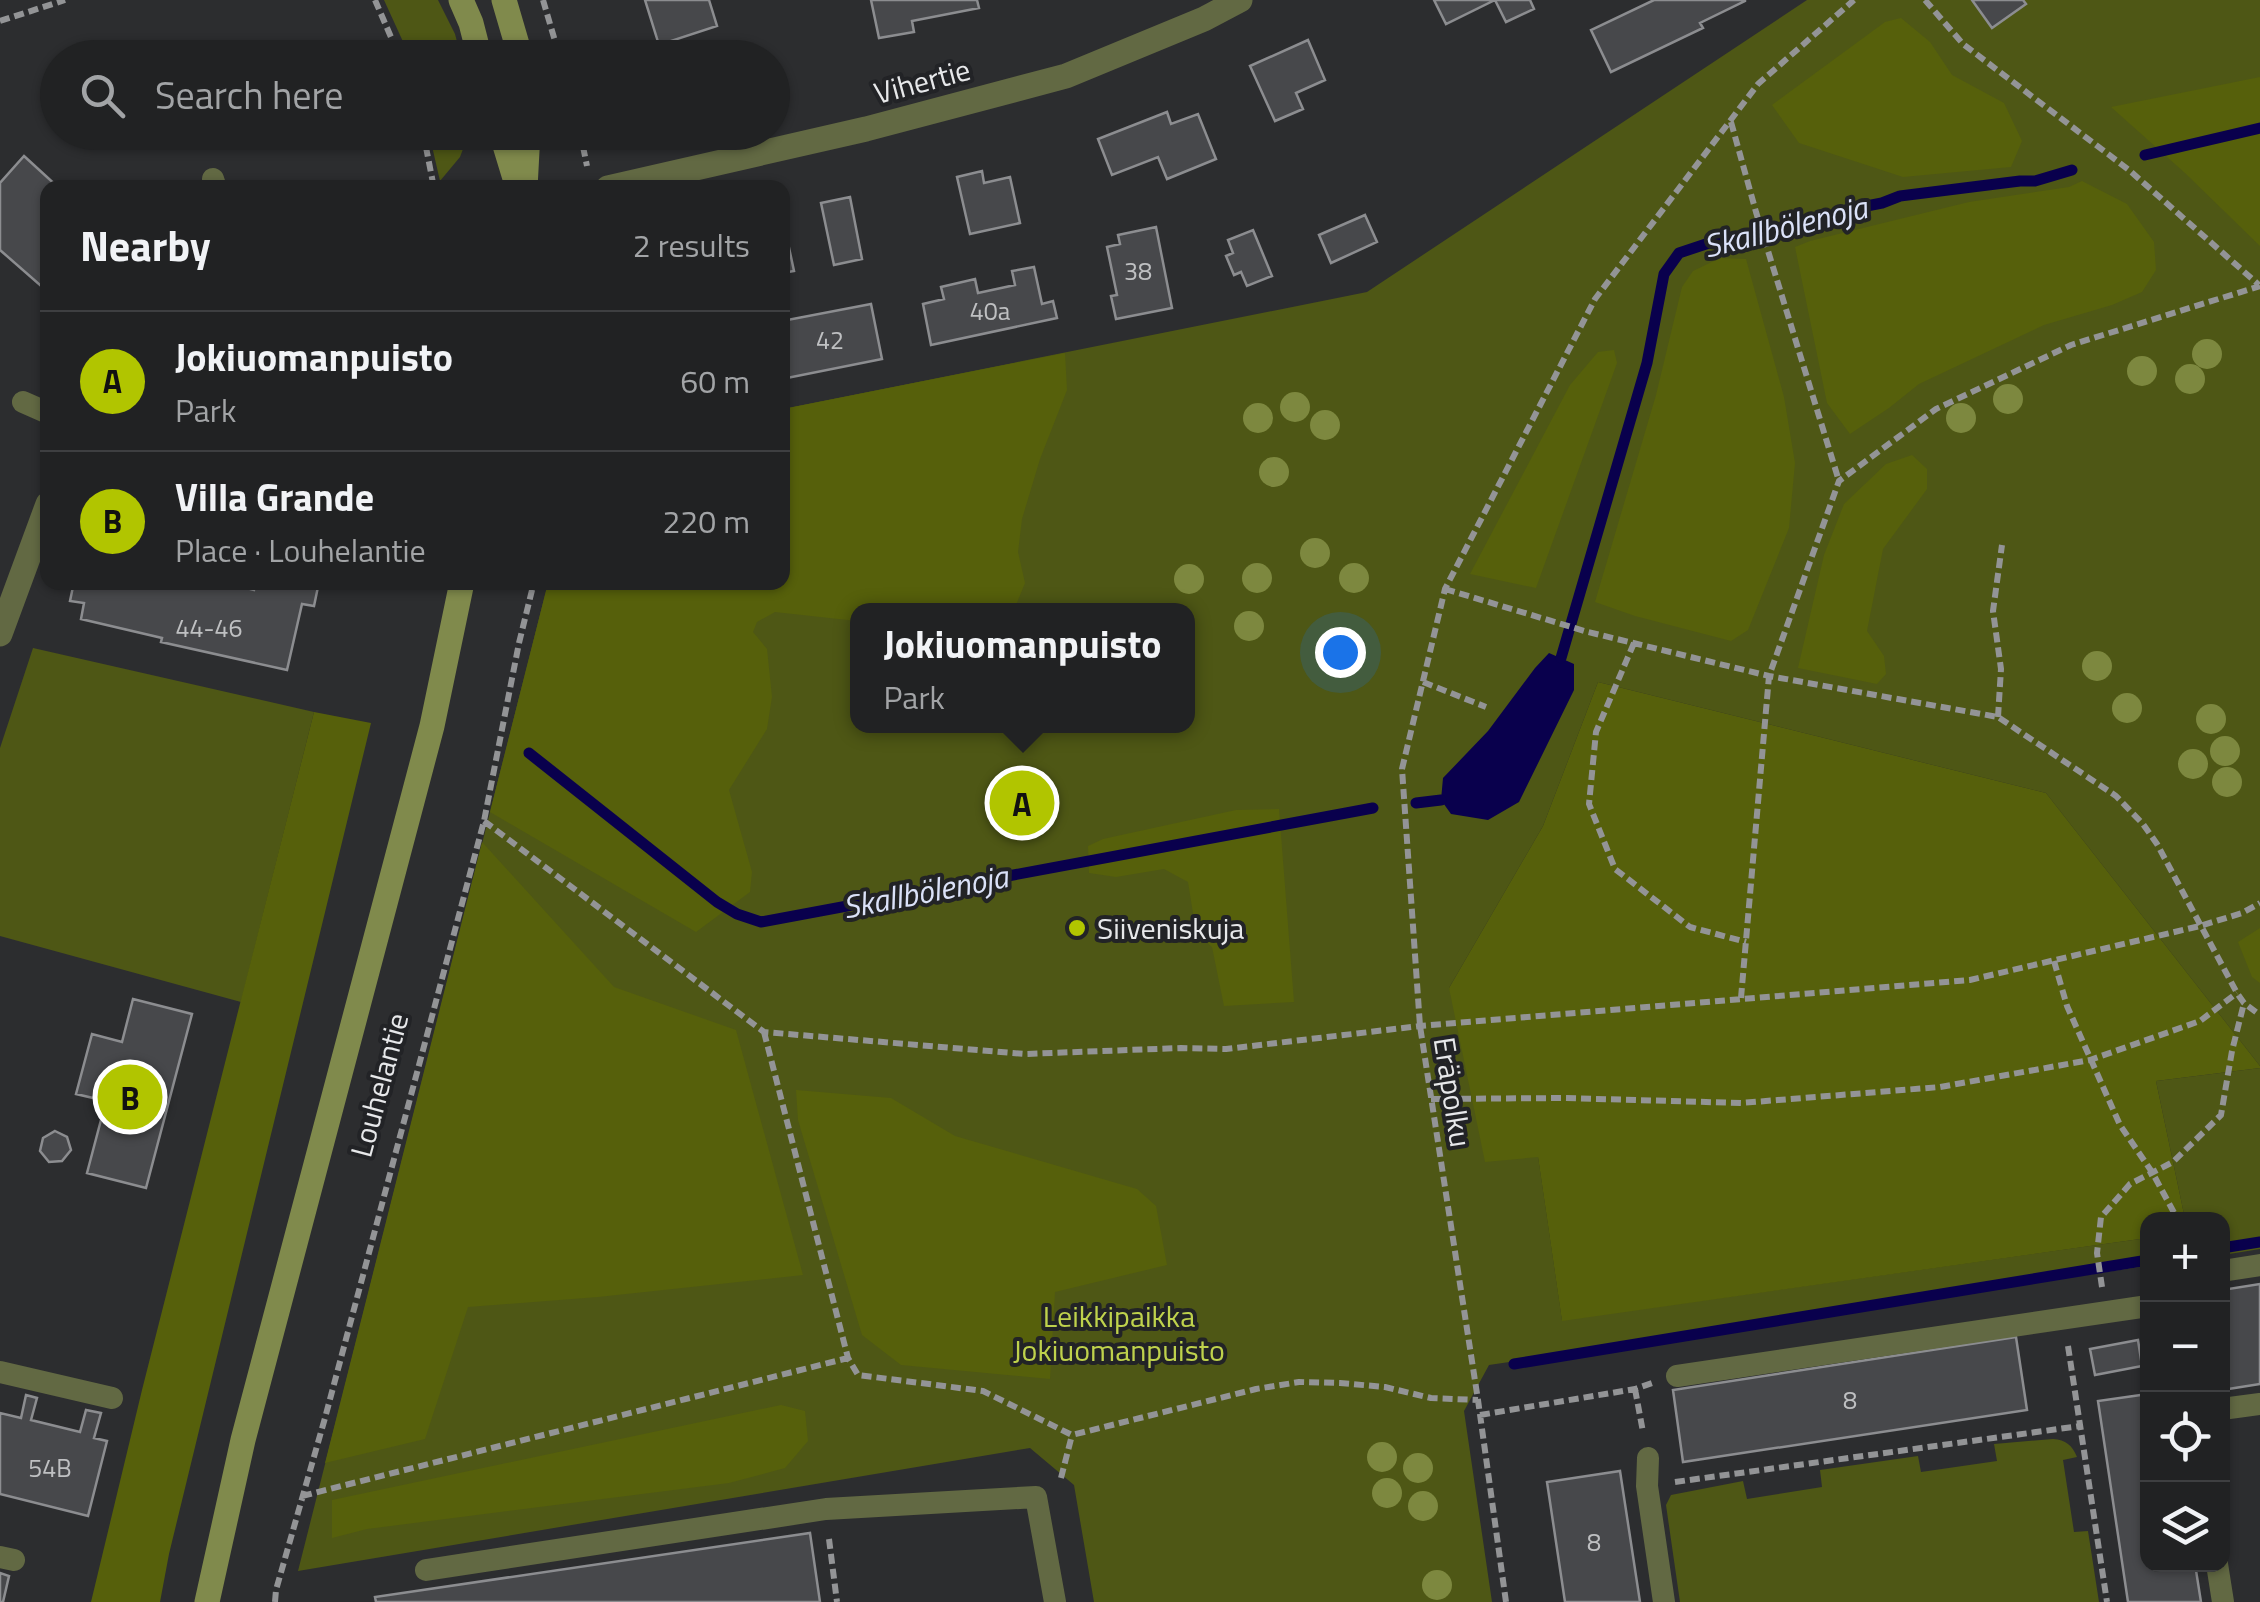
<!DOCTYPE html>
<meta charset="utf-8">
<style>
:root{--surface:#212223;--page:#292a2b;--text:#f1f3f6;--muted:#a2a4a6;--line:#3e3f41;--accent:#b1c500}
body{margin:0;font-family:"Titillium Web",sans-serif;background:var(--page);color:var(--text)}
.controls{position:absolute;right:30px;bottom:30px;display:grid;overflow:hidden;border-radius:20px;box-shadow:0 2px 8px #0004}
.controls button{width:90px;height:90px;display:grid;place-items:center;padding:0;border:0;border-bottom:2px solid var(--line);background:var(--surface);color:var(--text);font:50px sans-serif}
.you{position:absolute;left:1340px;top:652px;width:35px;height:35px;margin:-25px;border:8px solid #fff;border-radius:50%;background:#1a73e8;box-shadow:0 0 0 15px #1a73e833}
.badge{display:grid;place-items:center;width:65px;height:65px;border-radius:50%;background:var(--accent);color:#111;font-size:32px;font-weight:700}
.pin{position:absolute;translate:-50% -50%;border:5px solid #fff;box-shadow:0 2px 10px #0006}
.popup{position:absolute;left:850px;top:603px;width:345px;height:130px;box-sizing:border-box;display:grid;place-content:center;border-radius:20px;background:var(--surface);filter:drop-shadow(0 2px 8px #0005);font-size:32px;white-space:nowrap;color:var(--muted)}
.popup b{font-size:38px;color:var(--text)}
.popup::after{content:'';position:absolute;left:50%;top:100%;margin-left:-20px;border:20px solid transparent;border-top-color:var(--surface)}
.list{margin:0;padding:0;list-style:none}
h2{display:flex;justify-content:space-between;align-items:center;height:130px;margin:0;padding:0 40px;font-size:42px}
h2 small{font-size:32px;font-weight:400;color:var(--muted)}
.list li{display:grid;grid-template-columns:65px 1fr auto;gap:30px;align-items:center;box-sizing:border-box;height:140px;padding:0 40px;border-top:2px solid var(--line)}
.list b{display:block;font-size:38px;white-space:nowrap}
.list p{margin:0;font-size:32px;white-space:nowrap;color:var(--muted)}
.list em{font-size:32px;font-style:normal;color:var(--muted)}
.icon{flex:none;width:55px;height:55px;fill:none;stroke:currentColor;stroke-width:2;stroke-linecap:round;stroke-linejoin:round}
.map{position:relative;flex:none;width:2260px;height:1602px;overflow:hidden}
.search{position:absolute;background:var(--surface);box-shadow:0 2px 8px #0004;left:40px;top:40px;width:750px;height:110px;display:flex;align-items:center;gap:25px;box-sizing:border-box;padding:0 35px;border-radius:55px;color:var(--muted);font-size:38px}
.panel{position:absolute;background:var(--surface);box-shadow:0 2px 8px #0004;left:40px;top:180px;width:750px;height:410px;border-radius:20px}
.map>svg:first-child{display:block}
.green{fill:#4e5715;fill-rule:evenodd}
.forest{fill:#56600b}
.water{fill:#09004d}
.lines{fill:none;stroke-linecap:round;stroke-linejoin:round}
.stream{stroke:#09004d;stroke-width:11}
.building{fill:#47484b;stroke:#8c8d90;stroke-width:2.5}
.path{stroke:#939496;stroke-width:6;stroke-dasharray:10 5;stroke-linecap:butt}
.service{stroke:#626943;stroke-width:22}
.minor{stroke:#626943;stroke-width:25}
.secondary{stroke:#808a4c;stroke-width:25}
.tree{fill:#7d883f}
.poi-dot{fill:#b1c500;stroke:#222326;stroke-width:4}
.labels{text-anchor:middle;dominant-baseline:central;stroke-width:8;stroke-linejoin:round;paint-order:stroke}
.number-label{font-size:25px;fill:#bfc0c2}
.street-label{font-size:30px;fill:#e7e8ea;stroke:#222326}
.poi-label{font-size:30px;fill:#e7e8ea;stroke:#222326;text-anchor:start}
.park-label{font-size:30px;fill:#bfd24c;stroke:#222326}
.water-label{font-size:32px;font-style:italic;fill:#dbe2f9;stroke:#222326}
</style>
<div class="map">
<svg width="2260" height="1602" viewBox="0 0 2260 1602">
<rect width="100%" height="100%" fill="#2c2d2f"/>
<!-- green -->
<path class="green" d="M384 0H438L455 34 461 57H410Z
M1807 0H2260V1066L2046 793 1598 682 1543 826 1449 988 1538 1156 1562 1320 2147 1238V1266L1489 1365 1464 1411 1492 1602H1094L1074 1485 1030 1448 298 1571 548 583 782 582 783 409 1367 292ZM857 610H1187V726H857Z
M429 133H469L460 157 440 181Z
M33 648 314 712 241 1002 0 936V748Z
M2260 1068V1249L2223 1255 2222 1220 2185 1219 2156 1081Z
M2053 1439C2066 1440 2072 1445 2077 1457L2063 1460 2074 1532 2088 1531 2099 1602H1680L1666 1505 1671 1495 1743 1481 1747 1499 1822 1487 1820 1470 1918 1456 1921 1472 1997 1461 1994 1444Z"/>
<!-- forest -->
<path class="forest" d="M1901 18 1930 42 1952 75 2004 103 2022 141 2011 167 1903 177 1799 143 1772 105 1885 22Z
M2260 77V246L2185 173 2111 107Z
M2082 181 2127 204 2154 242 2156 270 2142 292 2112 305 2044 325 1919 384 1889 408 1850 434 1827 403 1795 247 1810 241 1969 202 2069 187Z
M1720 258 1746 259 1784 397 1795 463 1789 528 1748 630 1731 641 1635 616 1595 602 1656 395 1682 287 1693 271Z
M1614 350 1617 363 1536 588 1470 574 1570 385 1598 352Z
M1065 353 1067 390 1040 459 1022 519 1018 552 1025 583 1014 610H857V621L775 612 757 622 753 632 767 649 772 697 767 729 729 790 752 872 750 892 696 932 490 812 548 583 782 582 783 409Z
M1912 455 1927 469V489L1883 549 1867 631 1884 656 1886 674 1877 684 1798 668 1824 555 1844 504 1886 464Z
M1598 682 2046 793 2260 1066V1068L2156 1081 2185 1219 2148 1220 2147 1238 1562 1321 1538 1157 1485 1162 1449 988 1543 826Z
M314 712 371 723 169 1554 160 1602H91L142 1390Z
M1279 809 1294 1002 1224 1006 1212 947 1196 932 1188 882 1164 869 1116 877 1089 873 1088 846 1103 839 1236 810Z
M482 842 614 987 736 1030 803 1275 598 1297 468 1307 425 1439 325 1463Z
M2260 928V983L2252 977 2238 942Z
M796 1090 891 1098 955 1136 1137 1189 1156 1206 1167 1265 1055 1292 1050 1379 901 1365 862 1335 798 1120Z
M781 1405 805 1411 808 1441 785 1468 729 1483 367 1529 332 1538V1500Z"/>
<!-- water -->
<path class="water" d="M1549 653 1574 664V690L1519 802 1488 820 1451 814 1441 800 1443 778 1488 731 1535 668Z"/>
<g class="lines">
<!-- stream -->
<path class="stream" d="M2145 155 2260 128
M1561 658 1647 363 1664 274 1679 253 1718 240 1808 227 1846 210 1882 203 1900 196 2020 181H2035L2072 170
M529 753 717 902 737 914 761 922 1373 808
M1416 803 1441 800
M2222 1248 2260 1242
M1514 1364 2148 1260"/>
</g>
<!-- building -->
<path class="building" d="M645 0H709L717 26 659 45Z
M871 0H977L979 8 912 21 914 32 879 38Z
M1434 0H1495L1446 24Z
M1495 0H1530L1534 9 1506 22Z
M1654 0H1745V1L1700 23 1703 28 1611 72 1591 30Z
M1972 0H2023L2026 4 1992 28Z
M1308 40 1325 80 1296 93 1303 109 1275 121 1250 66Z
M1167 112 1171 124 1198 114 1216 159 1167 179 1158 157 1112 175 1098 139Z
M24 156 59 188H48V292L0 250V183Z
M982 171 984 183 1010 177 1020 223 970 234 957 177Z
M850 197 862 259 834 265 821 203Z
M782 215 794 271 782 273Z
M1365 215 1377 242 1331 263 1319 235Z
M1156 227 1172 308 1116 319 1111 296 1117 295 1107 247 1120 244 1118 235Z
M1253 230 1272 276 1247 286 1241 272 1234 275 1226 256 1233 253 1228 240Z
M1034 267 1042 304 1053 301 1057 318 931 345 923 304 944 299 941 287 975 279 978 293 1015 285 1012 271Z
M871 304 882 359 782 379V321Z
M74 582H223L254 590 256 582H319L314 606 302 604 287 670 161 642 162 638 81 619 84 603 70 601Z
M133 999 192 1014 146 1188 87 1173 106 1101 76 1094 92 1034 122 1042Z
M55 1131 67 1137 71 1150 62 1161 49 1162 40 1151 43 1138Z
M2260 1284V1384L2222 1390V1290Z
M2016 1337 2027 1410 1683 1462 1673 1390Z
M2138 1340 2142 1366 2095 1375 2090 1349Z
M2148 1394V1564H2195L2201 1602H2128L2098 1401Z
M26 1395 37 1398 31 1420 80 1432 86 1410 101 1413 94 1438 107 1441 88 1516 0 1494V1413L21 1418Z
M1620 1471 1640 1602H1565L1547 1482Z
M810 1533 820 1602H376L375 1597Z
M0 1573 9 1576 3 1602H0Z"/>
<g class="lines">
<!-- path -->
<path class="path" d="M375 0 400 58
M543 0 560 58
M1925 0 1963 44 2129 170 2259 285
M0 21 65 0
M1731 122 1756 212 1839 481
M423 132 434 188
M580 132 587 166
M1445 589 1588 632 1769 676 1998 717 2116 796 2143 824 2157 844 2237 993 2244 1003 2260 1015
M1634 643 1596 732 1589 804 1615 869 1690 927 1746 942
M1423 682 1486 707
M1998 717 2001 669 1993 611 2002 545
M484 821 764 1032 1025 1054 1181 1048 1226 1049 1420 1026 1970 980 2200 926 2242 913 2260 903
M2054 961 2067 1006 2120 1125 2152 1172 2178 1220
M1741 998 1769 676 1839 481 1936 409 2071 345 2260 286
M764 1032 848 1358 858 1375 983 1391 1072 1435 1256 1389 1299 1382 1340 1383 1385 1387 1431 1398 1478 1400
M1431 1099 1565 1098 1741 1103 1940 1087 2090 1060 2200 1021 2237 993
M2102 1287 2097 1253 2101 1217 2130 1184 2173 1162 2221 1115 2232 1051 2244 1003
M2068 1346 2107 1602
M1635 1389 1643 1432
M1480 1415 1635 1389 1652 1383
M1061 1478 1072 1435
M1675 1482 2080 1426
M302 1496 848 1358
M829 1539 837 1602
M275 1602 276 1590 325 1418 484 821 519 643 534 582
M1506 1602 1478 1400 1420 1026 1402 769 1445 589 1595 299 1758 84 1854 0"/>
<!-- service -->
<path class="service" d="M213 179 216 188
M23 402 48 413
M2222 1271 2260 1265
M0 1372 112 1398
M1677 1376 2148 1306
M2222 1409 2260 1404
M1648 1458 1647 1486 1664 1602
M0 1557 14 1560
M2217 1564 2223 1602
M426 1570 826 1509 1036 1497 1055 1602"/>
<!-- minor -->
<path class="minor" d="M608 188 866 129 1066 76 1204 19 1240 0
M0 634 48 504"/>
<!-- secondary -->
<path class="secondary" d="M461 0 471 23 480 58
M504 0 521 58
M501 132 518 188
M525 188 528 132
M207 1602 243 1440 432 726 462 582"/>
</g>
<!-- trees -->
<g class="tree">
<circle cx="2207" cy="354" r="15"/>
<circle cx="2142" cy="371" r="15"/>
<circle cx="2190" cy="379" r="15"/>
<circle cx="2008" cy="399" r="15"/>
<circle cx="1295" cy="407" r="15"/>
<circle cx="1258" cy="418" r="15"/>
<circle cx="1961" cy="418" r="15"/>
<circle cx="1325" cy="425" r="15"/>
<circle cx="1274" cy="472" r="15"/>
<circle cx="1315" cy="553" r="15"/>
<circle cx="1257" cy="578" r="15"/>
<circle cx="1354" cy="578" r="15"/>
<circle cx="1189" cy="579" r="15"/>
<circle cx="1249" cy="626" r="15"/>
<circle cx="2097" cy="666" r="15"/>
<circle cx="2127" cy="708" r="15"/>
<circle cx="2211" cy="719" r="15"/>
<circle cx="2225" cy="751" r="15"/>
<circle cx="2193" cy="764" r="15"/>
<circle cx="2227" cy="782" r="15"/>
<circle cx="1382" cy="1457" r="15"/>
<circle cx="1418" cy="1468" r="15"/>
<circle cx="1387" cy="1493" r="15"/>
<circle cx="1423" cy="1506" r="15"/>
<circle cx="1437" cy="1585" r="15"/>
</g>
<!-- markers -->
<circle class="poi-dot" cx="1077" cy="928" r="10"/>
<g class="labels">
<!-- number labels -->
<g class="number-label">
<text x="1138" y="271">38</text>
<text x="990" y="311">40a</text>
<text x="830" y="340">42</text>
<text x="209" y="628">44-46</text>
<text x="1850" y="1400">8</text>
<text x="50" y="1468">54B</text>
<text x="1594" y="1542">8</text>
</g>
<!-- street labels -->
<g class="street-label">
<text transform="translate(922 81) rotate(-15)">Vihertie</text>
<text transform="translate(379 1085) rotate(-75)">Louhelantie</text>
<text transform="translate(1453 1092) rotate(81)">Eräpolku</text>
</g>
<!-- poi labels -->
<g class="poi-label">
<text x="1097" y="928">Siiveniskuja</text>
</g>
<!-- park labels -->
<g class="park-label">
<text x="1119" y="1316">Leikkipaikka<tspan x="1119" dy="34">Jokiuomanpuisto</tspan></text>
</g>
<!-- water labels -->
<g class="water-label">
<text transform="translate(1785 226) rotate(-14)">Skallbölenoja</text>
<text transform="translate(925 891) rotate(-11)">Skallbölenoja</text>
</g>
</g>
</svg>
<div class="controls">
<button>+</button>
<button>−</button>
<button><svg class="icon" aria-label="locate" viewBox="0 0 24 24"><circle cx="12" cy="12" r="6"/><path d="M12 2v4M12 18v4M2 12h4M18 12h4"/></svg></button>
<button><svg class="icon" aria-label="layers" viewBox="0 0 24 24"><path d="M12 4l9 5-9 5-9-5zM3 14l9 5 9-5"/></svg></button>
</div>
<div class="you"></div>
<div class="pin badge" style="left:1022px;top:803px">A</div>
<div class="popup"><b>Jokiuomanpuisto</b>Park</div>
<div class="pin badge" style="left:130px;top:1097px">B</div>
<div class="search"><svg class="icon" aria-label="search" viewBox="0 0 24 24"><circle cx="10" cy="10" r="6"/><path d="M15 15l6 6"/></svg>Search here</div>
<section class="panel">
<h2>Nearby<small>2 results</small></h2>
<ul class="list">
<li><span class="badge">A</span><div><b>Jokiuomanpuisto</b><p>Park</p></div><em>60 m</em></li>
<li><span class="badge">B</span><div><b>Villa Grande</b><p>Place · Louhelantie</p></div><em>220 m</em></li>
</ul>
</section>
</div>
